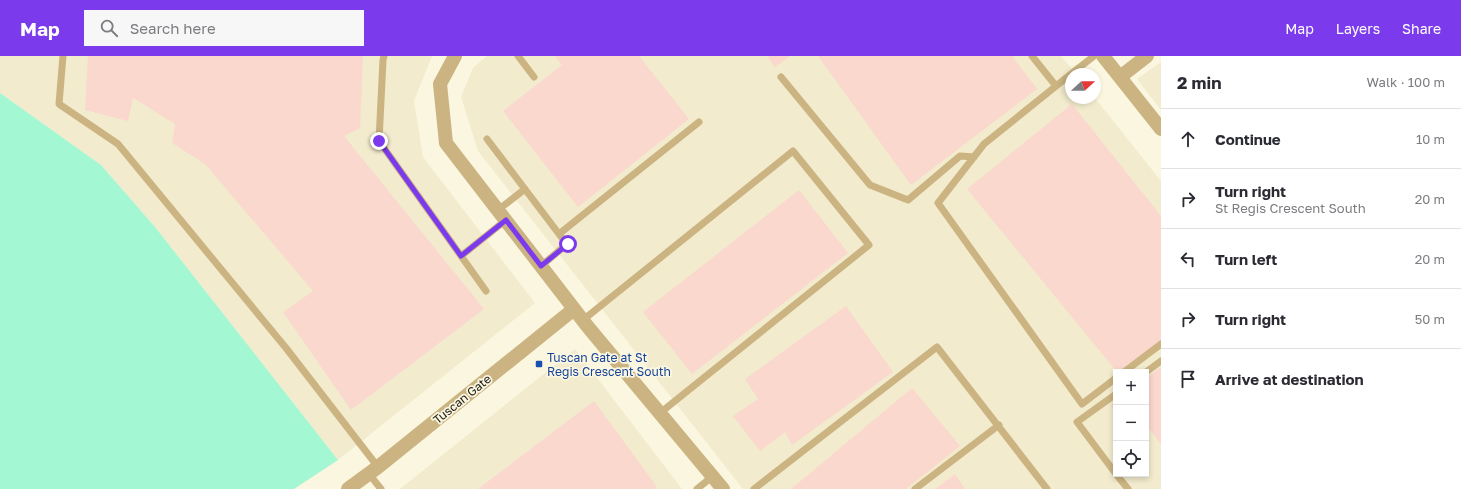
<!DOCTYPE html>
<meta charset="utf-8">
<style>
:root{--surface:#fff;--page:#f7f7f7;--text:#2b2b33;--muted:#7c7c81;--line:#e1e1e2;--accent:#7c3aed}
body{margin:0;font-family:"Golos Text",sans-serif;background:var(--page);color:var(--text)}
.controls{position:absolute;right:12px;bottom:12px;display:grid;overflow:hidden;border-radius:0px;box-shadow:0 2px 6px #0003}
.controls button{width:36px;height:36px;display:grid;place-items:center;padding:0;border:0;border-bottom:1px solid var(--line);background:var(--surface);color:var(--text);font:20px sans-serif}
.compass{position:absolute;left:1065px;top:12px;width:36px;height:36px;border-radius:50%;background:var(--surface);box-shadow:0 2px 6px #0003;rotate:69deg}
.stop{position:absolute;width:12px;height:12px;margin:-9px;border:3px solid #7c3aed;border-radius:50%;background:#fff}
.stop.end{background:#7c3aed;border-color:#fff;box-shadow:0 1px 4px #0008}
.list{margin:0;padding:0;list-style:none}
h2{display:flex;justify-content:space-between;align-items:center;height:52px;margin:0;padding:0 16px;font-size:17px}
h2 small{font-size:13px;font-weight:400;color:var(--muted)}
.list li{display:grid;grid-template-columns:26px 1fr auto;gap:12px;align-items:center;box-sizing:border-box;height:60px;padding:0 16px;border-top:1px solid var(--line)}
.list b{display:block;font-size:15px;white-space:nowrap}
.list p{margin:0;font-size:13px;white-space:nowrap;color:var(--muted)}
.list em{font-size:13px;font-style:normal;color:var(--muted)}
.icon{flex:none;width:22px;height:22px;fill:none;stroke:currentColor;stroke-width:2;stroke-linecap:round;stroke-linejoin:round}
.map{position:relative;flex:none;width:1161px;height:433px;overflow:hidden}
header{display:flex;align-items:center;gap:24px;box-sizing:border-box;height:56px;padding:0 20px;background:var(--accent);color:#fff}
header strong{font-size:19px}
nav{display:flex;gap:22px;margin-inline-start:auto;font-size:14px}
.search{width:280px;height:36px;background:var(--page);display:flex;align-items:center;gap:10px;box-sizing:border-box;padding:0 14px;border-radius:0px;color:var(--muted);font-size:15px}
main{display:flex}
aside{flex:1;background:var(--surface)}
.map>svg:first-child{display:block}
.built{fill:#f2ebcd;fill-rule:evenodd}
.green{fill:#a3f7d2}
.building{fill:#fad8ce}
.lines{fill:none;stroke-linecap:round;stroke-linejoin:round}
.lane{stroke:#cbb482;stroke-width:7}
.street{stroke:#cbb482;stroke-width:14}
.route{stroke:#7c3aed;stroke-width:5}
.transit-dot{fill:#1a4fb4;stroke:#fbf6e0;stroke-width:1.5}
.labels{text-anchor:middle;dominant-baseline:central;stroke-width:3.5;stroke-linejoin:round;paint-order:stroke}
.transit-label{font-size:12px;fill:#164399;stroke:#fbf6e0;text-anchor:start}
.street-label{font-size:12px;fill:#232119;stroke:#fbf6e0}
</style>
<header>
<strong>Map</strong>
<div class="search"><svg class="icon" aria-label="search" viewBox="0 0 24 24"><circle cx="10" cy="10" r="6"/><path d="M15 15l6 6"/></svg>Search here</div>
<nav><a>Map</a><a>Layers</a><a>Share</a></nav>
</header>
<main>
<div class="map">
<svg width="1161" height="433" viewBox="0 0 1161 433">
<rect width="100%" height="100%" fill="#fbf6e0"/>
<!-- built -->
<path class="built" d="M0 0H432L414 45 423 101 535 247 338 404 155 171 101 109 0 37Z
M487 0H1061L1076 18H1071V42H1095L1161 125V433H743L478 95 461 41 473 12ZM1116 316H1146V418H1116Z
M1161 6V54L1137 23Z
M575 293 682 433H400Z"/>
<!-- green -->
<path class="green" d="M0 37 101 109 155 171 338 404 294 433H0Z"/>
<!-- building -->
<path class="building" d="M88 0H363L360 72 344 80 484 253 351 354 283 256 313 235 205 108 172 87 175 68 133 42 128 65 85 54Z
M555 0H639L689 63 578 151 503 55 562 9Z
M767 0H790L775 11Z
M818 0H1012L1037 33 911 129Z
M1072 48 1161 160V285L1122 316H1117L967 133Z
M799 134 848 197 692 318 643 256Z
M846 250 893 316 792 389 785 376 760 395 733 360 758 343 745 323Z
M1161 311V388L1146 369V322Z
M912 332 960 390 906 433H791Z
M594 345 657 431 654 433H478Z
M1116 346V357L1111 350Z
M955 418 965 433H935Z"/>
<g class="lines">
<!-- lane -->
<path class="lane" d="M63 0 59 48 118 88 286 292 378 411
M384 0 383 4 379 85 486 235
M518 0 534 21
M1032 0 1056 30
M1071 18 984 88 938 147 1082 348 1116 322
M1071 18 1094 0
M781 21 870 129 908 144 960 100 974 101
M487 83 559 178 699 66
M498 154 525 133
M461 200 506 164
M541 210 567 188 559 178
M583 264 793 95 869 189 660 357
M1124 316 1161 288
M1146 316 1161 305
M1116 338 1077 366 1116 418
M369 418 381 433
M1116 418 1128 433
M697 433 713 420
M754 433 937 291 1047 433
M915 433 999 369"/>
<!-- street -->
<path class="street" d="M455 0 440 28 446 87 588 271 723 433
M1103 0 1161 73
M1120 21 1147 0
M348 433 378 411 574 253"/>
</g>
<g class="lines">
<!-- route -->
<path class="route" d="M379 85 461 200 506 164 541 210 568 188"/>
</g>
<!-- markers -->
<rect class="transit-dot" x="535" y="304" width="8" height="8" rx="2"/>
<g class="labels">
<!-- transit labels -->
<g class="transit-label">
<text x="547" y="301">Tuscan Gate at St<tspan x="547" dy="14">Regis Crescent South</tspan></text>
</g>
<!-- street labels -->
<g class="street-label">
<text transform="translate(462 343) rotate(-39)">Tuscan Gate</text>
</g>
</g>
</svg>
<div class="controls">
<button>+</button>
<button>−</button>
<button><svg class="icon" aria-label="locate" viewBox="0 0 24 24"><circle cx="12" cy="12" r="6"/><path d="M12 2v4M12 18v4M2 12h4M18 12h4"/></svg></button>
</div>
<svg class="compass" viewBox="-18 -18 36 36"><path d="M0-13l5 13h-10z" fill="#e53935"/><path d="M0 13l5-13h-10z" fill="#7c7c81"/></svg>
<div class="stop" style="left:568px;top:188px"></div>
<div class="stop end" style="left:379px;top:85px"></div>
</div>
<aside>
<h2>2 min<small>Walk · 100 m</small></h2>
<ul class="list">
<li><svg class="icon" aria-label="ahead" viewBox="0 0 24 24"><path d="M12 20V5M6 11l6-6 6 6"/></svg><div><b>Continue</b></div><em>10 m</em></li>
<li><svg class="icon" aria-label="right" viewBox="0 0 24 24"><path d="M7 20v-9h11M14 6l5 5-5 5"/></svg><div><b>Turn right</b><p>St Regis Crescent South</p></div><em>20 m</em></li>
<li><svg class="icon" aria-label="left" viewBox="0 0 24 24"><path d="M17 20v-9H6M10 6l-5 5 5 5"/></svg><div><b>Turn left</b></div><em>20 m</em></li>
<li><svg class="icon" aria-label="right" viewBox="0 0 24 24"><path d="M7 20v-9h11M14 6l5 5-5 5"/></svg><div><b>Turn right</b></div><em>50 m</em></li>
<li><svg class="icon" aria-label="arrive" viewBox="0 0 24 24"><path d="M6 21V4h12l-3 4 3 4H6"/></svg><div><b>Arrive at destination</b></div></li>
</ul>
</aside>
</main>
